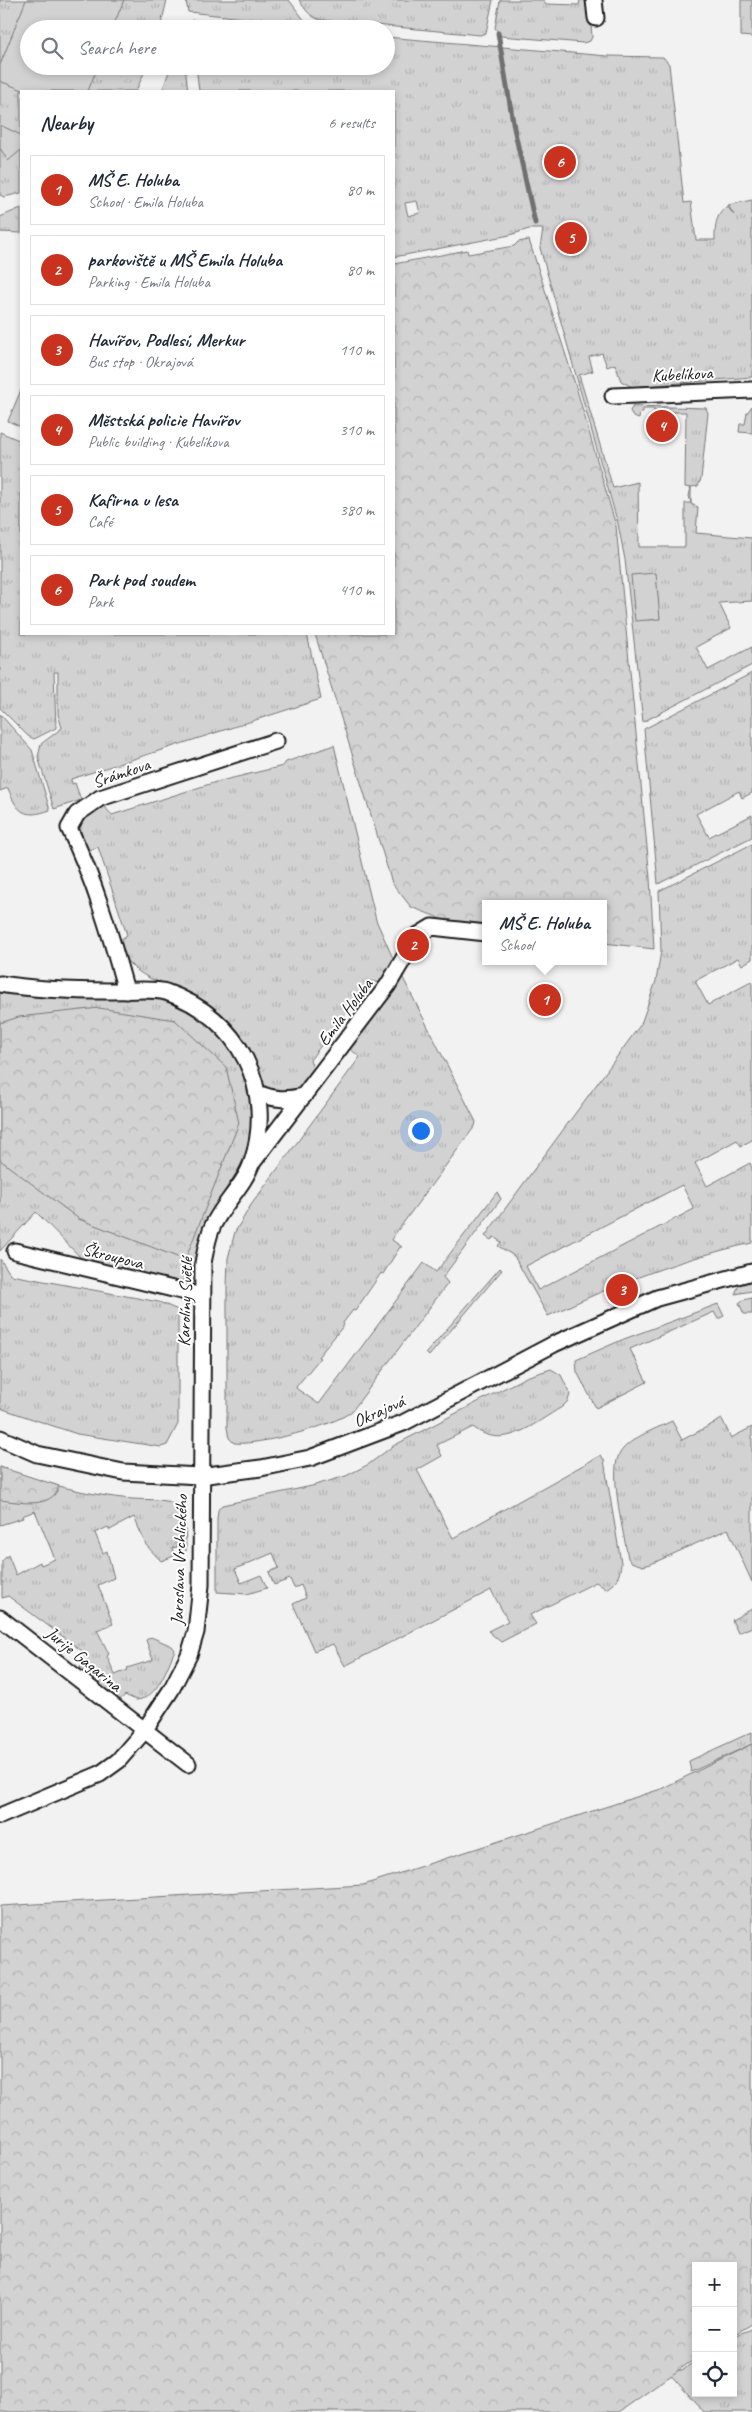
<!DOCTYPE html>
<meta charset="utf-8">
<style>
:root{--surface:#fff;--page:#f2f2f3;--text:#1f2937;--muted:#747a83;--line:#e0e1e3;--accent:#c8321e}
body{margin:0;font-family:Caveat,sans-serif;background:var(--page);color:var(--text)}
.controls{position:absolute;right:15px;bottom:15px;display:grid;overflow:hidden;border-radius:0px;box-shadow:0 2px 8px #0003}
.controls button{width:45px;height:45px;display:grid;place-items:center;padding:0;border:0;border-bottom:1px solid var(--line);background:var(--surface);color:var(--text);font:25px sans-serif}
.you{position:absolute;left:420px;top:1130px;width:18px;height:18px;margin:-12px;border:4px solid #fff;border-radius:50%;background:#1a73e8;box-shadow:0 0 0 8px #1a73e833}
.badge{display:grid;place-items:center;width:32px;height:32px;border-radius:50%;background:var(--accent);color:#fff;font-size:16px;font-weight:700}
.pin{position:absolute;translate:-50% -50%;border:2px solid #fff;box-shadow:0 1px 5px #0006}
.popup{position:absolute;left:482px;top:900px;width:125px;height:65px;box-sizing:border-box;display:grid;place-content:center;border-radius:0px;background:var(--surface);filter:drop-shadow(0 1px 4px #0005);font-size:16px;white-space:nowrap;color:var(--muted)}
.popup b{font-size:19px;color:var(--text)}
.popup::after{content:'';position:absolute;left:50%;top:100%;margin-left:-10px;border:10px solid transparent;border-top-color:var(--surface)}
.list{margin:0;padding:0;list-style:none}
h2{display:flex;justify-content:space-between;align-items:center;height:65px;margin:0;padding:0 20px;font-size:21px}
h2 small{font-size:16px;font-weight:400;color:var(--muted)}
.list li{display:grid;grid-template-columns:32px 1fr auto;gap:15px;align-items:center;box-sizing:border-box;height:70px;margin:0 10px 10px;padding:0 10px;border:1px solid var(--line);border-radius:0px}
.list b{display:block;font-size:19px;white-space:nowrap}
.list p{margin:0;font-size:16px;white-space:nowrap;color:var(--muted)}
.list em{font-size:16px;font-style:normal;color:var(--muted)}
.icon{flex:none;width:28px;height:28px;fill:none;stroke:currentColor;stroke-width:2;stroke-linecap:round;stroke-linejoin:round}
.map{position:relative;flex:none;width:752px;height:2412px;overflow:hidden}
.search{position:absolute;background:var(--surface);box-shadow:0 2px 8px #0003;left:20px;top:20px;width:375px;height:55px;display:flex;align-items:center;gap:12px;box-sizing:border-box;padding:0 18px;border-radius:28px;color:var(--muted);font-size:19px}
.panel{position:absolute;background:var(--surface);box-shadow:0 2px 8px #0003;left:20px;top:90px;width:375px;height:545px;border-radius:0px}
.map>svg:first-child{display:block}
.grass{fill:url(#grass-tufts);stroke:#777;fill-rule:evenodd}
.forest{fill:url(#forest-crowns);stroke:#777}
.pitch{fill:#d2d2d2;stroke:#777}
.lines{fill:none;stroke-linecap:round;stroke-linejoin:round}
.stream{stroke:#707070;stroke-width:5}
.street-casing{stroke:#1c1c1c;stroke-width:19}
.street{stroke:#fff;stroke-width:15}
.labels{text-anchor:middle;dominant-baseline:central;stroke-width:4;stroke-linejoin:round;paint-order:stroke}
.street-label{font-size:18px;fill:#1c1c1c;stroke:#fff}
</style>
<div class="map">
<svg width="752" height="2412" viewBox="0 0 752 2412">
<defs>
<pattern id="grass-tufts" width="24" height="20" patternUnits="userSpaceOnUse" patternTransform="scale(1.25)"><rect width="24" height="20" fill="#d2d2d2"/><path d="M3 7l-1-3M5 7V3M7 7l1-3M15 17l-1-3M17 17v-4M19 17l1-3" fill="none" stroke="#b4b4b4"/></pattern>
<pattern id="forest-crowns" width="20" height="18" patternUnits="userSpaceOnUse" patternTransform="scale(1.25)"><rect width="20" height="18" fill="#d2d2d2"/><path d="M2 6a3 3 0 1 1 6 0M12 15a3 3 0 1 1 6 0" fill="none" stroke="#b4b4b4"/></pattern>
</defs>
<rect width="100%" height="100%" fill="#f2f2f2"/>
<filter id="ink" filterUnits="userSpaceOnUse"><feTurbulence type="fractalNoise" baseFrequency=".02" numOctaves="2"/><feDisplacementMap in="SourceGraphic" scale="10" xChannelSelector="R" yChannelSelector="G"/><feConvolveMatrix kernelMatrix="1 2 1 2 8 2 1 2 1" color-interpolation-filters="sRGB"/></filter>
<g filter="url(#ink)">
<!-- grass -->
<path class="grass" d="M0 0H167L160 29H29V66H147L136 91H21V193L4 197 0 195Z
M186 0H289L308 25 188 12Z
M299 0H493L486 33 480 35 322 20C310 18 305 9 299 0Z
M500 0H544L545 4 579 5 580 0H589L592 37 590 41 583 43 501 36 495 28Z
M741 0H752V37L741 36Z
M192 20 289 29H193Z
M386 37 607 56 663 57 669 64 684 203 691 202 696 240H715C715 226 715 216 727 206L734 215 728 205 752 200V377L632 387 621 381 615 364 607 367 602 353 589 357 593 371 579 375 613 488 638 482 639 547H685V503H691L689 496 691 488 685 487 686 412H654V409H643V412H640L639 419 633 417 630 411 633 406 706 408 708 413 701 479 698 486 691 487V504L698 507 696 533 752 538V601L719 603 731 628 696 647 708 670 752 647V665L643 722 625 560 618 524 540 248 543 229H529L510 235 394 257V91H199L196 66H386ZM417 201 420 213 408 216 405 203Z
M171 66H185L188 91H162Z
M21 208V233L0 232V217Z
M752 406V433L739 432 740 424H745L747 413Z
M0 432 21 441V634H307L321 699 71 779 72 784 75 783 81 800 54 809 38 757 41 744 62 728 58 714V672H54L56 728 34 739 28 736 0 708Z
M752 673V793L742 798 739 791 696 814 709 837 752 815V837L658 884 644 729Z
M0 714 32 750 50 810C25 819 17 813 8 788L0 791Z
M334 745 376 920 396 965 386 984 370 981 310 1060 316 1076C305 1089 290 1097 273 1091 258 1086 254 1058 247 1045 240 1033 231 1022 220 1013 195 991 150 986 130 964 124 959 122 947 120 940L127 935 98 847 87 851C76 824 79 821 101 803L112 815 216 782 283 766 286 762Z
M752 844V959L742 965 738 958 695 981 708 1005 751 982 752 984V1140L741 1146 737 1140 695 1163 707 1186 750 1163 752 1168V1243C680 1259 615 1284 548 1316L514 1256 498 1246 501 1242 494 1237 491 1240 485 1236 641 1024 656 981 661 951 659 891ZM682 1185 694 1209 538 1290 526 1266Z
M402 976 476 1122 475 1126 395 1234 392 1240 402 1247H400L383 1274 381 1273 355 1311 353 1310 343 1323 344 1325 318 1357 320 1358 296 1387 297 1389 319 1404 424 1263 436 1272 497 1192 501 1199 443 1277 448 1283 352 1411C335 1426 257 1446 234 1443L229 1438 227 1428V1287L228 1258 235 1232 251 1205 360 1057 349 1048Z
M0 989C22 994 45 997 67 998 105 1000 161 991 194 1012 243 1043 268 1109 241 1164 230 1185 215 1203 205 1226 196 1246 204 1281 174 1282L86 1263 36 1212 0 1251Z
M0 1259 11 1275 159 1302 178 1310V1424L167 1445 161 1447 77 1434 0 1408Z
M500 1268 502 1270 429 1356 426 1353Z
M752 1281V1291L735 1294 739 1285Z
M752 1298V1314H744L739 1303 743 1300Z
M718 1304 724 1316 718 1319 714 1312 630 1349 647 1382 596 1408 577 1372 576 1360 624 1339Z
M551 1369 561 1375 570 1394 568 1401 562 1407C534 1423 504 1452 473 1427L437 1445 442 1456 417 1470 453 1538 601 1455 604 1460 621 1563C620 1576 617 1582 606 1589L596 1582 530 1615 536 1624 501 1642 488 1631 508 1621 491 1590 345 1666 333 1644 314 1651 293 1604 306 1598 301 1585 294 1588 290 1579 274 1585 269 1572 279 1568 273 1553 235 1569 241 1583 261 1575 267 1588 247 1594 217 1592V1519L218 1510 222 1505 312 1486 346 1476 369 1464 393 1446 526 1377Z
M722 1419 731 1438 752 1427V1582L728 1529 651 1564 643 1566 631 1562 628 1558C624 1535 610 1477 618 1457 625 1439 656 1429 672 1421L682 1440Z
M0 1467C43 1483 86 1495 132 1499 147 1500 174 1498 185 1509L186 1551 181 1539 176 1540 177 1547 172 1548 174 1556 161 1561 146 1545 134 1517 110 1530 108 1527 95 1533 103 1553 107 1551 114 1578 98 1585 113 1624 97 1630 109 1654 107 1656 115 1675 128 1670 127 1668 153 1660 146 1640 151 1637 172 1646 175 1650C167 1667 158 1699 136 1700L125 1695 119 1701 80 1669 85 1653 8 1596 2 1598V1561L8 1555 16 1575 40 1562 41 1565 55 1559 35 1511 22 1516 23 1518 0 1525Z
M752 1609V1627L738 1633 732 1620Z
M752 1732V1744L691 1772 689 1761Z
M752 2329V2412H704L659 2362 682 2371 696 2360V2393H733V2336Z"/>
<!-- forest -->
<path class="forest" d="M529 240 577 390 616 526 650 878 654 949 604 943V904H486V929L445 924 437 917 411 907 392 883 315 634H394V264L467 250 468 254 514 246 518 242Z
M99 1008 175 1020 226 1067 239 1123 185 1260 79 1219 0 1160V1023L19 1017Z
M0 1467 59 1486C52 1510 19 1502 0 1500Z
M752 1744V2324L733 2335V2266H696V2358L619 2412H0V1906L363 1885 661 1789Z"/>
<!-- pitch -->
<path class="pitch" d="M26 0H124L112 29H29V66H98L88 91H25L0 81V65Z
M0 125 21 135V150L8 161 0 148Z
M21 390V427L8 421Z
M656 573 660 619 635 621 631 575Z"/>
<g class="lines">
<!-- stream -->
<path class="stream" d="M498 33 514 128 535 223"/>
<!-- street casing -->
<g class="street-casing">
<path id="street" d="M594 0 596 18
M613 396 752 390
M0 984C38 990 71 991 110 991 125 991 153 988 166 992 239 1017 276 1089 252 1162 244 1187 220 1206 211 1230 207 1241 205 1253 203 1263L201 1585 196 1632 189 1655 171 1690 144 1731 118 1761 100 1774 0 1816
M126 991C111 936 94 879 69 828L77 814 100 798 276 741
M258 1093C274 1100 286 1100 304 1096
M253 1162 388 985 417 936 432 927 486 933
M15 1251 202 1296
M0 1438 37 1454 123 1472 200 1476 261 1468 310 1458 403 1423 554 1344 657 1298 752 1272
M0 1618 188 1764"/>
</g>
<!-- street -->
<use href="#street" class="street"/>
</g>
</g>
<g class="labels">
<!-- street labels -->
<g class="street-label">
<text transform="translate(682 374) rotate(-3)">Kubelíkova</text>
<text transform="translate(121 773) rotate(-19)">Šrámkova</text>
<text transform="translate(345 1012) rotate(-53)">Emila Holuba</text>
<text transform="translate(113 1256) rotate(14)">Škroupova</text>
<text transform="translate(185 1302) rotate(-88)">Karolíny Světlé</text>
<text transform="translate(379 1411) rotate(-24)">Okrajová</text>
<text transform="translate(179 1560) rotate(-88)">Jaroslava Vrchlického</text>
<text transform="translate(84 1659) rotate(39)">Jurije Gagarina</text>
</g>
</g>
</svg>
<div class="controls">
<button>+</button>
<button>−</button>
<button><svg class="icon" aria-label="locate" viewBox="0 0 24 24"><circle cx="12" cy="12" r="6"/><path d="M12 2v4M12 18v4M2 12h4M18 12h4"/></svg></button>
</div>
<div class="you"></div>
<div class="pin badge" style="left:545px;top:1000px">1</div>
<div class="popup"><b>MŠ E. Holuba</b>School</div>
<div class="pin badge" style="left:413px;top:945px">2</div>
<div class="pin badge" style="left:622px;top:1290px">3</div>
<div class="pin badge" style="left:662px;top:426px">4</div>
<div class="pin badge" style="left:571px;top:238px">5</div>
<div class="pin badge" style="left:560px;top:162px">6</div>
<div class="search"><svg class="icon" aria-label="search" viewBox="0 0 24 24"><circle cx="10" cy="10" r="6"/><path d="M15 15l6 6"/></svg>Search here</div>
<section class="panel">
<h2>Nearby<small>6 results</small></h2>
<ul class="list">
<li><span class="badge">1</span><div><b>MŠ E. Holuba</b><p>School · Emila Holuba</p></div><em>80 m</em></li>
<li><span class="badge">2</span><div><b>parkoviště u MŠ Emila Holuba</b><p>Parking · Emila Holuba</p></div><em>80 m</em></li>
<li><span class="badge">3</span><div><b>Havířov, Podlesí, Merkur</b><p>Bus stop · Okrajová</p></div><em>110 m</em></li>
<li><span class="badge">4</span><div><b>Městská policie Havířov</b><p>Public building · Kubelíkova</p></div><em>310 m</em></li>
<li><span class="badge">5</span><div><b>Kafirna u lesa</b><p>Café</p></div><em>380 m</em></li>
<li><span class="badge">6</span><div><b>Park pod soudem</b><p>Park</p></div><em>410 m</em></li>
</ul>
</section>
</div>
